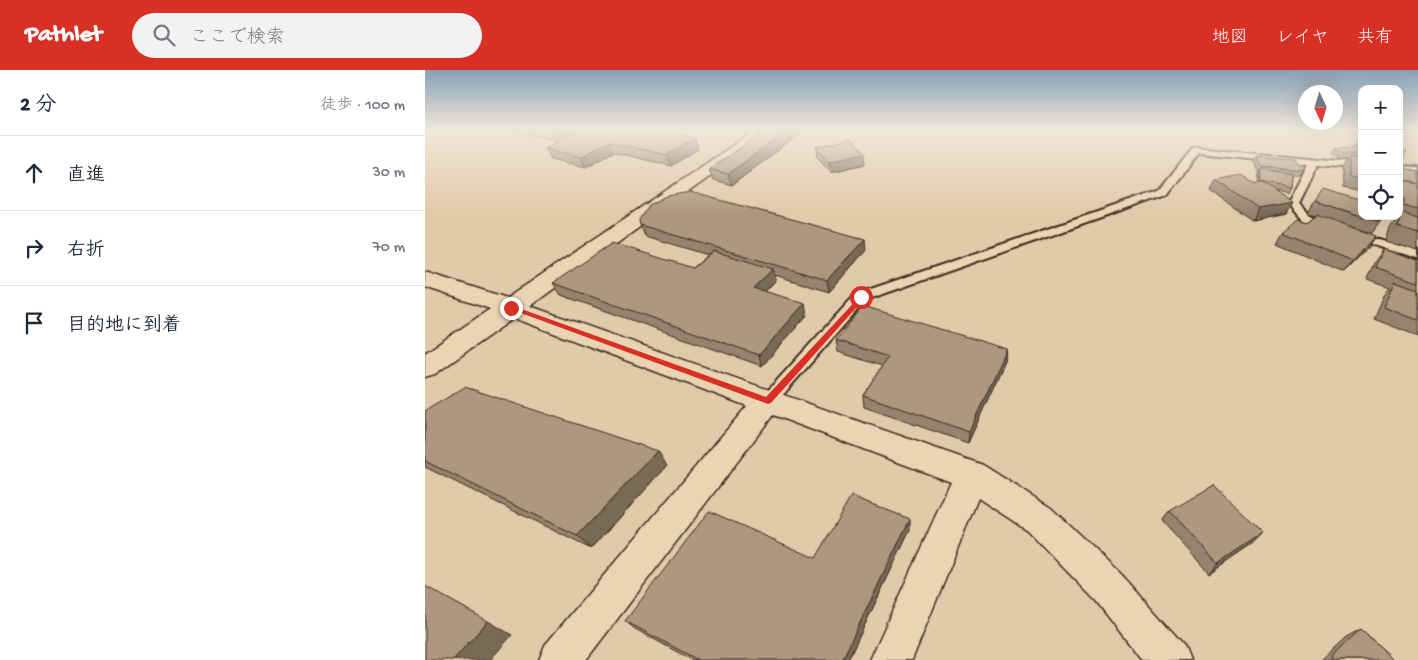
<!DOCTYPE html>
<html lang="ja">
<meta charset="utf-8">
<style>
:root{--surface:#fff;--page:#f2f2f3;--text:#1f2937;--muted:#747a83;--line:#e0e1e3;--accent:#d93025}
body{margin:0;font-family:"Gochi Hand","Klee One",sans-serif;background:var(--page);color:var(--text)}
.controls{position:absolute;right:15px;top:15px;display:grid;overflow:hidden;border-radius:10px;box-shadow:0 5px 20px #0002}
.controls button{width:45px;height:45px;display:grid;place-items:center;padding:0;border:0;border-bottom:1px solid var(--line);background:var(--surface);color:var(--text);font:25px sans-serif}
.compass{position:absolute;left:873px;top:15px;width:45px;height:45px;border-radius:50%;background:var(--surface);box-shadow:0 5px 20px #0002;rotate:176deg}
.stop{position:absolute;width:15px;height:15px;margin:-11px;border:4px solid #d93025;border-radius:50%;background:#fff}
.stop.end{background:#d93025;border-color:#fff;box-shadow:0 1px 5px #0008}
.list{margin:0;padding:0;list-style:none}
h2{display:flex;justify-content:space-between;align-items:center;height:65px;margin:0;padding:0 20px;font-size:21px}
h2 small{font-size:16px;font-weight:400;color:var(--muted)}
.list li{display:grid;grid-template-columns:32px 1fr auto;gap:15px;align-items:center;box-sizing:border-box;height:75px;padding:0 20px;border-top:1px solid var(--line)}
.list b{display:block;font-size:19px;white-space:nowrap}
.list em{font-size:16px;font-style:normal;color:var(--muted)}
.icon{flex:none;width:28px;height:28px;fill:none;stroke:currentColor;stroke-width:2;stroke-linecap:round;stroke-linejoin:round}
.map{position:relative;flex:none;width:993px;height:590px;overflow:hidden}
header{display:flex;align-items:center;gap:30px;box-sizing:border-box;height:70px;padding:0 25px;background:var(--accent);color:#fff}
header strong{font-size:24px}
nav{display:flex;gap:28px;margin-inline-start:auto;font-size:18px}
.search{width:350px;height:45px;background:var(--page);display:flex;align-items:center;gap:12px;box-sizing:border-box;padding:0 18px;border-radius:28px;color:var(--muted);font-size:19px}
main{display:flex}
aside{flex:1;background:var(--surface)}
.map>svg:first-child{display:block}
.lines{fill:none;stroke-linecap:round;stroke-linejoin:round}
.service-casing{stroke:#3b2a1e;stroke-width:4}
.minor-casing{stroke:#3b2a1e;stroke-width:3}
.service{fill:#ebd4b3;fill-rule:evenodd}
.minor{fill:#ebd4b3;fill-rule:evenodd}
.wall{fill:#95836d;stroke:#3b2a1e}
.shaded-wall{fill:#796a59;stroke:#3b2a1e}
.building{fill:#ad987f;stroke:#3b2a1e}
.route{fill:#d93025}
</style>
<header>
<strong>Pathlet</strong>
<div class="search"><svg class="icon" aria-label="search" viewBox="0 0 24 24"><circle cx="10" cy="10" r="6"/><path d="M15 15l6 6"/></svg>ここで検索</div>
<nav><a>地図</a><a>レイヤ</a><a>共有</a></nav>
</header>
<main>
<aside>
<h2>2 分<small>徒歩 · 100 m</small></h2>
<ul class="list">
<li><svg class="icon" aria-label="ahead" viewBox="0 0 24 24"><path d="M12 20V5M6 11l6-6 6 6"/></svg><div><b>直進</b></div><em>30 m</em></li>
<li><svg class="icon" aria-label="right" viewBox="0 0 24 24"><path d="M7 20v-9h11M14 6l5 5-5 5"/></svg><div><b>右折</b></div><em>70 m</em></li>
<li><svg class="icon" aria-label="arrive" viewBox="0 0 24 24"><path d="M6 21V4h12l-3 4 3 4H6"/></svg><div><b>目的地に到着</b></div></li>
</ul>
</aside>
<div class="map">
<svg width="993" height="590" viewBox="0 0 993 590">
<rect width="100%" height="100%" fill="#e0caaa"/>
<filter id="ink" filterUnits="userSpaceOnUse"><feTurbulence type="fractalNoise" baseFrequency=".02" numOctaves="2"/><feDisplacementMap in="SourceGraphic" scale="10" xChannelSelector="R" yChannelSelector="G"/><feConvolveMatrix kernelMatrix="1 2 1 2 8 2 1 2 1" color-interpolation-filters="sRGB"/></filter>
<g filter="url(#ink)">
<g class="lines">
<!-- service casing -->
<g class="service-casing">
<path id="service" d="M771 77 937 93V99L893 95 874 133 886 146 908 154 910 156 904 159 878 150 863 133 883 94 774 83 742 125 441 230 349 335 343 337 337 335 335 331 337 327 431 224 734 121 768 78Z
M974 97 993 98V104L974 103Z
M927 162 993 181V189L923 167 921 165Z"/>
</g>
<!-- minor casing -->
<g class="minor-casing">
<path id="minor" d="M332 59H351L105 236 558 395 626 438 697 505 759 575 765 590H717L671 531 602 460 553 428 487 590H445L526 412 348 345 161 590H114L120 575 322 336 89 248 10 304 0 307V283L65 239 0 217V202L82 228Z"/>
</g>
<!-- service -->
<use href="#service" class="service"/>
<!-- minor -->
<use href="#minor" class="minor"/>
</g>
<!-- wall -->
<path class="wall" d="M82 59H231L230 60 273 79 246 96 188 82 161 97 126 89 120 78 133 71Z
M375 64 307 115 288 110 284 99Z
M935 66H937V122L918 118 917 98 922 90H916L908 83 911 78 930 77 929 76Z
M974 75 982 83 975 94H974Z
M392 77 440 94 406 102 393 88Z
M831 85 878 100 875 105H866L865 118 862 124 850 121 861 144 828 151 786 121 791 110 830 114 833 113 834 104 836 102H833L828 90Z
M974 99 993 102V182L961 172 965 159 971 151 967 150 968 146H974Z
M890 131 955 152 947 163 925 156 943 178 919 202 852 173 858 162 882 152 891 145 883 143Z
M215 155 441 180 404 222 350 205 351 210 340 221 382 245 337 296 136 225 128 213 268 198 283 185 220 166Z
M959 179 993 191V266L949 249 960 223 965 217 942 209 950 191Z
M411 270 582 279 580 291 543 373 439 337 438 325 457 296 413 282Z
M0 341 242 396 166 479 0 397Z
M745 441 828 473 784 503 737 451Z
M485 460 423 590H267L210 559 200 551 390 488Z
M936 559 969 590H896L921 567Z"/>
<!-- shaded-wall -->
<path class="shaded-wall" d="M148 59H173L144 74 139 64Z
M365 59H374L375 64 307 115 303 104Z
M270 68 273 79 246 96 242 85Z
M183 72 188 82 161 97 156 87Z
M439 83 440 94 406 102 404 91Z
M867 133 861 144 828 151 833 139Z
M951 166 943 178 919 202 928 191Z
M440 169 441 180 404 222 402 210Z
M348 199 351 210 332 230 328 218Z
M380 233 382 245 337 296 334 285Z
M582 279 580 291 543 373 544 362Z
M233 381 242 396 166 479 152 466Z
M485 449V460L423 590H417Z
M838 463 828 473 784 503 793 493Z
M63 551 87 565 65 590H28Z"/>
<!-- building -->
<path class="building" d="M119 59H148L139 64Z
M158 59H227L270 68 242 85 183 72 156 87 120 78Z
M343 59H365L303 104 284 99Z
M426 69 439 83 404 91 392 77Z
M974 75 982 83H974Z
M931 77 937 81V84H919L911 78Z
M831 85 871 88 878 100 836 96Z
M924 87 937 90V109L924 107Z
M837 99 866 104 865 118 835 112Z
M975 99 993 102V114L981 111Z
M816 105 830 114 837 113 867 133 833 139 791 110Z
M974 109 993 114V139L978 135 980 129 974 128Z
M898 119 937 131V146L890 131Z
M265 122 440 169 402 210 215 155 214 150 224 135 242 126Z
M977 143 993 148V163L972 157Z
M892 144 951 166 928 191 858 162 873 149 882 152Z
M938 146H958L955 152Z
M187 173 268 198 289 181 348 199 328 218 380 233 334 285 128 213Z
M959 179 993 191V212L950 197Z
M970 211 993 219V250L959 237Z
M438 236 582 279 544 362 438 325 463 287 411 270Z
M40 317 233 381 152 466 0 391V341Z
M789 415 838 463 793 493 745 441Z
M426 426 485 449 417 590H273L200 551 284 441 390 488Z
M0 516 63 551 28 590H0Z
M936 559 969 590H909L906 586Z"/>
</g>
<!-- sky -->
<linearGradient id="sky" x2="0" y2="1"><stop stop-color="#88a1b6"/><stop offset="0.42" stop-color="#f1e7d9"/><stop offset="1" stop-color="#f1e7d9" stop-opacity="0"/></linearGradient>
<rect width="993" height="142" fill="url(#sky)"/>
<!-- route -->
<path class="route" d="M436 225 440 227 439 229 346 333 343 334 82 238 88 236 341 327Z"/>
</svg>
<div class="controls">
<button>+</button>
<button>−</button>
<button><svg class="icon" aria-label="locate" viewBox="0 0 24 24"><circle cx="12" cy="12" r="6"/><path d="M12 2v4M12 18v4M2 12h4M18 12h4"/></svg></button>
</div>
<svg class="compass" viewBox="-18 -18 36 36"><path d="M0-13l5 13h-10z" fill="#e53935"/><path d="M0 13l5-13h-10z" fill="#747a83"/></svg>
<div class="stop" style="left:436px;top:227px"></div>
<div class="stop end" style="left:86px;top:238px"></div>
</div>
</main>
